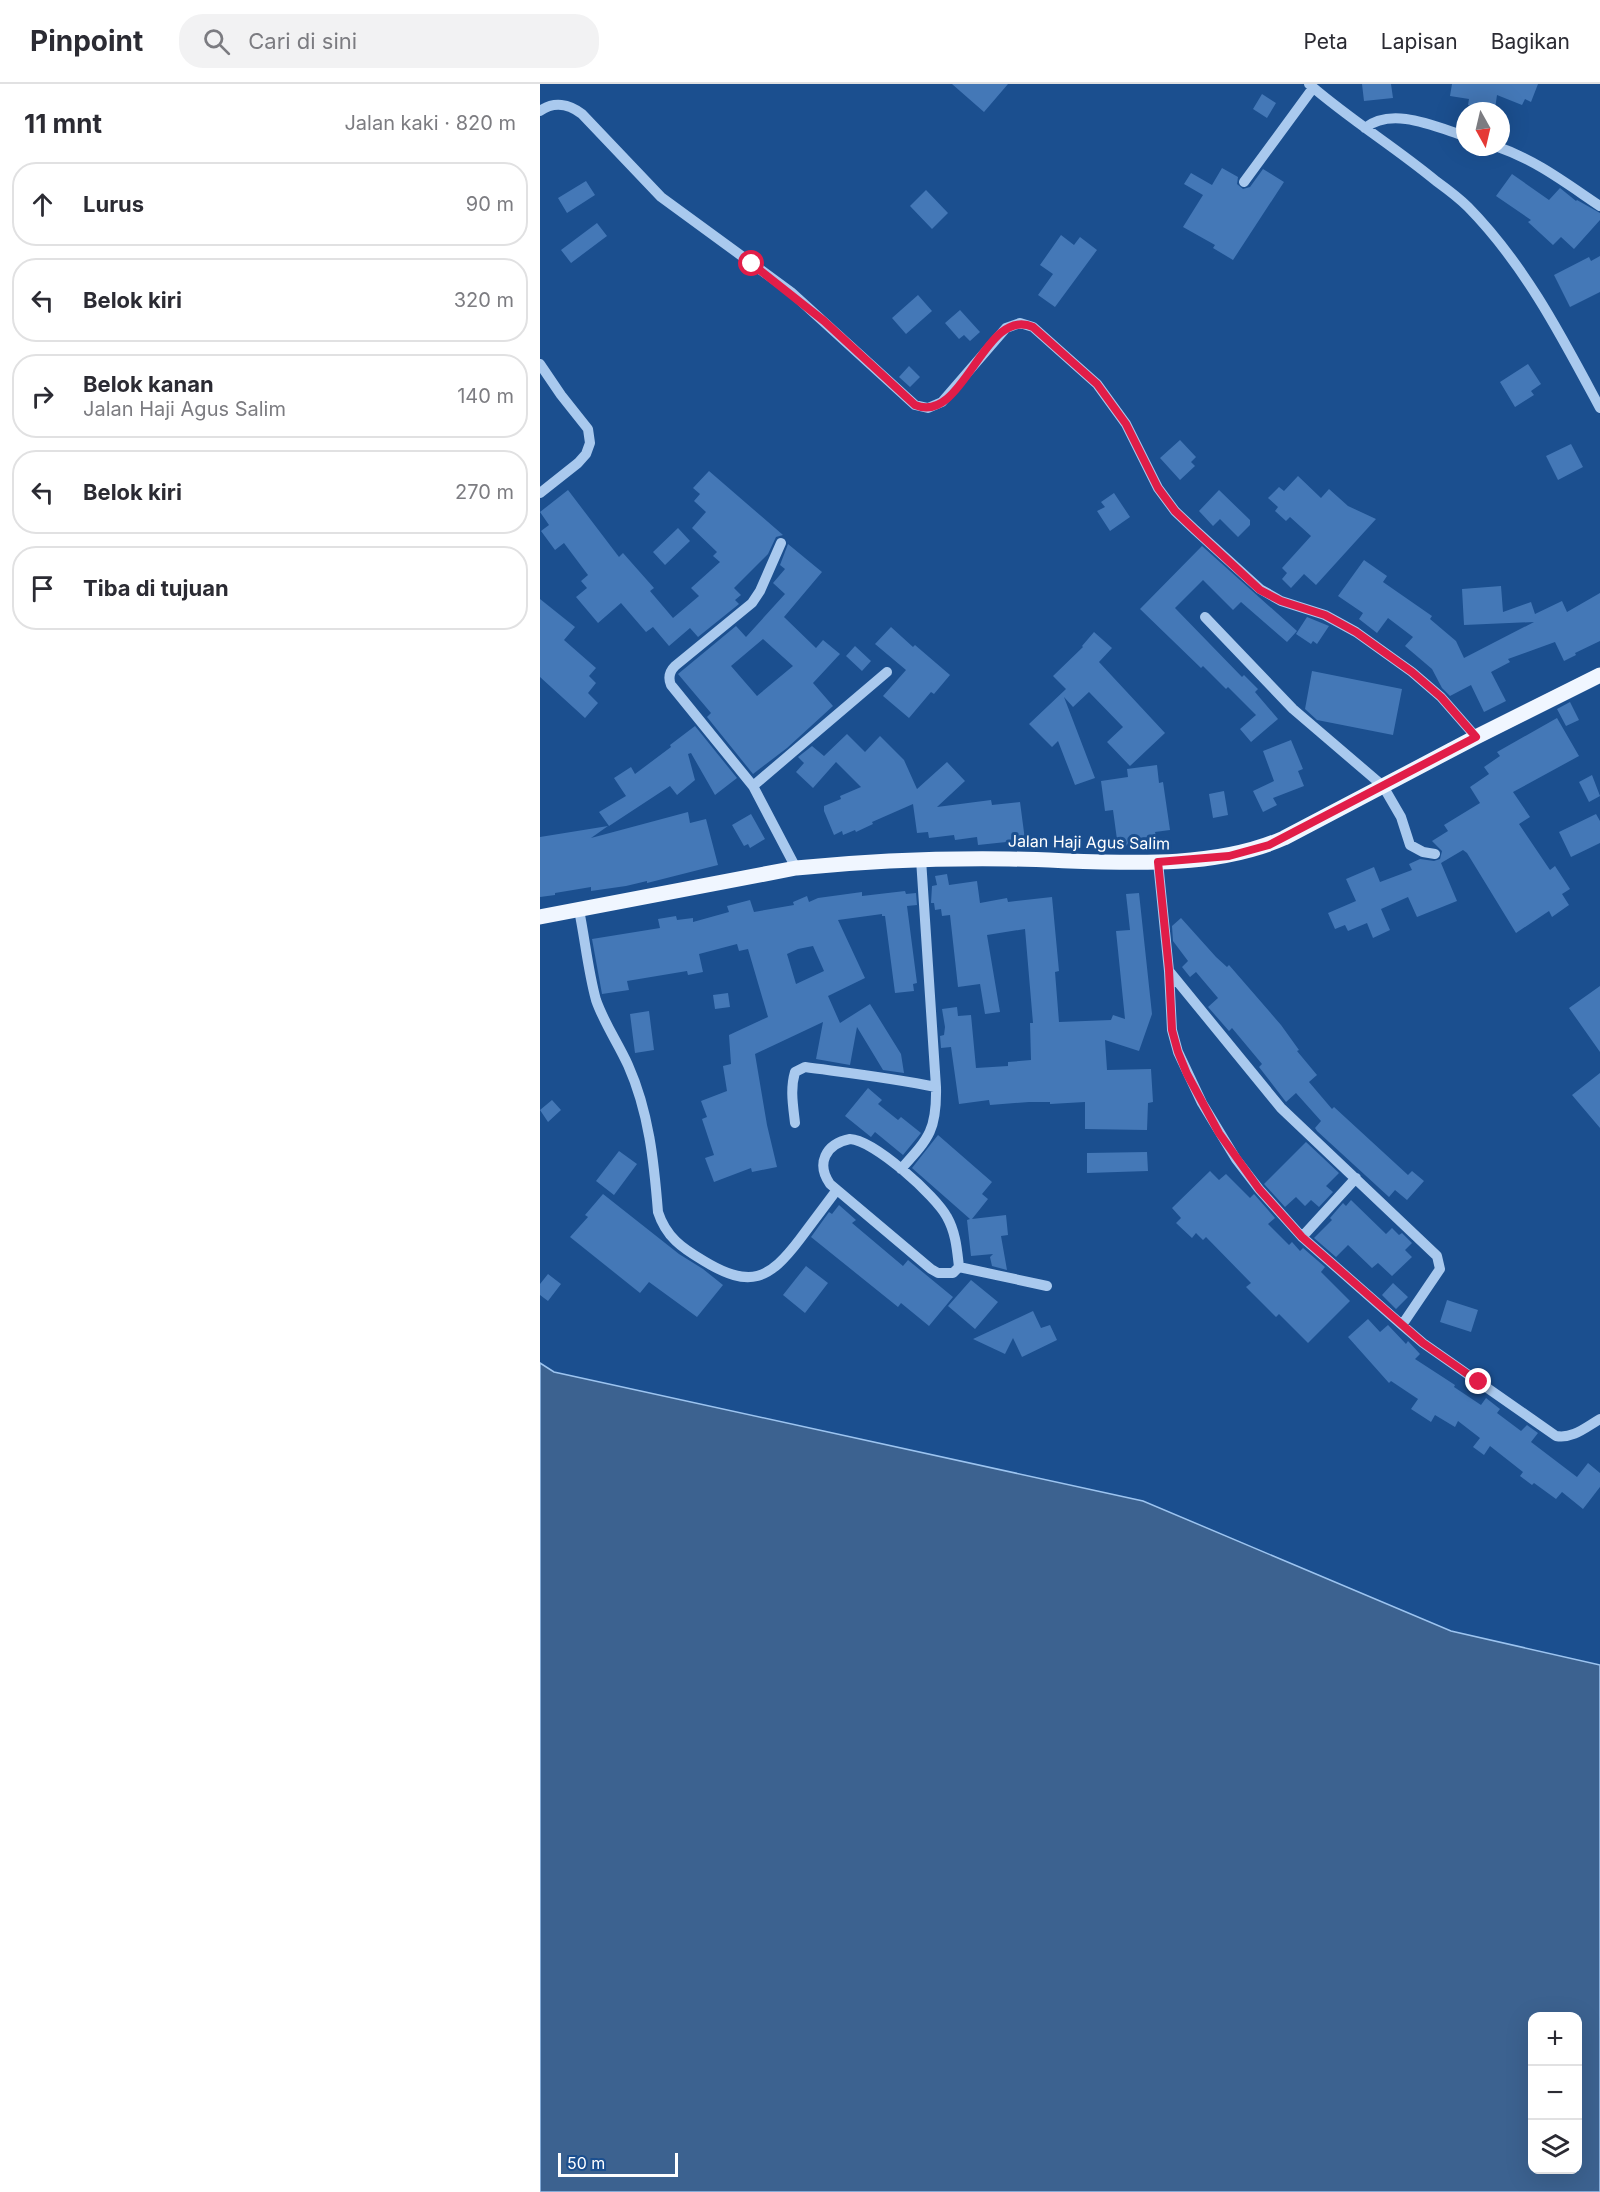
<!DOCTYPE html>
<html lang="id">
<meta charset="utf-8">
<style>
:root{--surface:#fff;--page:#f2f2f3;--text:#2b2b33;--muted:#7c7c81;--line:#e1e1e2}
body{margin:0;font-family:Inter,sans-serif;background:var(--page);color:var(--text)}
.controls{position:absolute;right:18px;bottom:18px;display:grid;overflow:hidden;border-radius:12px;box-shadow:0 6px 24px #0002}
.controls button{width:54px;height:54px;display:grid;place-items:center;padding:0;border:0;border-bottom:2px solid var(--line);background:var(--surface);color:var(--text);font:30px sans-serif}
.compass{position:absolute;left:916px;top:18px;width:54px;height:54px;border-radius:50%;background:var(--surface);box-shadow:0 6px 24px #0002;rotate:172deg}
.scale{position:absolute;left:18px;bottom:15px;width:120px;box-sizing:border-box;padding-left:6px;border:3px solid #fff;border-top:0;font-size:16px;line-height:21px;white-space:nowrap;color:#fff;-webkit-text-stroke:4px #1b4f8f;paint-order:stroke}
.stop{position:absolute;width:18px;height:18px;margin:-14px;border:4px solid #e11d48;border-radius:50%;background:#fff}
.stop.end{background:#e11d48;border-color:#fff;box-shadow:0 2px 6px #0008}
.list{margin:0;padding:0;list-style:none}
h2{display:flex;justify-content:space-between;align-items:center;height:78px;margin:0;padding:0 24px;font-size:26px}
h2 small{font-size:20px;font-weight:400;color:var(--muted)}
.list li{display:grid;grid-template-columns:39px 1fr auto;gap:18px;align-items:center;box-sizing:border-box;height:84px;margin:0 12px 12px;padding:0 12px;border:2px solid var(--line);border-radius:24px}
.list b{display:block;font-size:22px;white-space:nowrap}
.list p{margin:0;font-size:20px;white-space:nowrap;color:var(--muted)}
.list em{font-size:20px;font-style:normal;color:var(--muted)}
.icon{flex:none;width:33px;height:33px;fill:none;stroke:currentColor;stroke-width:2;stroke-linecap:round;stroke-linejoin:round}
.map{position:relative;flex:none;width:1060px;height:2108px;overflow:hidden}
header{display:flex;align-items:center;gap:36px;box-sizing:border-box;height:84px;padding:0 30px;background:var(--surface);border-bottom:2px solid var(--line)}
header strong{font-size:28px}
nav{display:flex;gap:33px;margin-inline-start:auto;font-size:21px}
.search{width:420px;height:54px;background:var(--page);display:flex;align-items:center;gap:15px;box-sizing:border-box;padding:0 21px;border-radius:24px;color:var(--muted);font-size:22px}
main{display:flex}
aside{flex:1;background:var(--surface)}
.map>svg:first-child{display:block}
.water{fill:#3c6290;stroke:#9cc4f0;stroke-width:1.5;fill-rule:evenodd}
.building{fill:#4478b7;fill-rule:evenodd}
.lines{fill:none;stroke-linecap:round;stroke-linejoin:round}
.minor{stroke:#a9c9ee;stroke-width:10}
.major{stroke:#f0f6ff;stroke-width:15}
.route{stroke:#e11d48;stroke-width:8}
.labels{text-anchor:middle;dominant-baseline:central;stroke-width:6;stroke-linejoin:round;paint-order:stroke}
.street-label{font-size:16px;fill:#fff;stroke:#1b4f8f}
</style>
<header>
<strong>Pinpoint</strong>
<div class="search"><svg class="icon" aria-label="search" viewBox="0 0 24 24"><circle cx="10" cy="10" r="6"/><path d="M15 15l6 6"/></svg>Cari di sini</div>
<nav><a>Peta</a><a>Lapisan</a><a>Bagikan</a></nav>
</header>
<main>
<aside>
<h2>11 mnt<small>Jalan kaki · 820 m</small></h2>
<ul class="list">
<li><svg class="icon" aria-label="ahead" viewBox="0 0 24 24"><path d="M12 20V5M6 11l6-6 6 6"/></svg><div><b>Lurus</b></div><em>90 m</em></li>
<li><svg class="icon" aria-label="left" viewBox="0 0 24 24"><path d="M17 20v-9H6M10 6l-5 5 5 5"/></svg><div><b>Belok kiri</b></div><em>320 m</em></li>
<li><svg class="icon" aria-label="right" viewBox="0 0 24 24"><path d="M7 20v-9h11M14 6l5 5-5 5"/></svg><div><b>Belok kanan</b><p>Jalan Haji Agus Salim</p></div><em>140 m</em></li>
<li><svg class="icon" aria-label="left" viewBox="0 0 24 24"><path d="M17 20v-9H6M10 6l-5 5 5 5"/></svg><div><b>Belok kiri</b></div><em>270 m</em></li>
<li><svg class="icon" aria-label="arrive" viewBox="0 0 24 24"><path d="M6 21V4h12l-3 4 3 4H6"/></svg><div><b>Tiba di tujuan</b></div></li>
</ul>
</aside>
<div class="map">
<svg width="1060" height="2108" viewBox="0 0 1060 2108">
<rect width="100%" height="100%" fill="#1b4f8f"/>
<!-- water -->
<path class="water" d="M0 1279 14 1288 603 1417 911 1547 1060 1581V2108H0ZM993 1932H1038V2086H993Z"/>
<!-- building -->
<path class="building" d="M412 0H468L444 28Z
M822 0H851L853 14 824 17Z
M912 0H998L991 18 985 15 982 21 957 11 955 25 928 21 929 15 910 12Z
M722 10 736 19 727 34 713 25Z
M682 84 698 93 697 100 703 105 710 103 723 85 744 98 693 176 673 164 675 161 643 143 663 111 644 100 651 89 672 101Z
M972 90 1009 116 1020 104 1036 117 1037 116 1060 129V136L1034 165 1021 153 1013 161 988 138 991 136 956 112Z
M46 97 55 111 27 129 18 114Z
M386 106 408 129 392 145 370 122Z
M57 139 67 152 31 179 21 166Z
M521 151 534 161 540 153 557 166 515 223 498 211 513 190 500 181Z
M1060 172V208L1030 223 1014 191 1049 173 1051 177Z
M378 211 392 227 366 250 352 234Z
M420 226 440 248 430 257 424 251 419 255 405 239Z
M988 280 1001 300 991 307 994 311 975 323 960 298Z
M369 282 380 293 370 303 359 293Z
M640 356 656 373 651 378 655 382 640 396 620 374Z
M1031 360 1043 383 1018 396 1006 372Z
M169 387 243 451 236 453 228 470 194 504 201 511 195 516 199 520 158 553 150 544 129 562 113 543 106 548 81 519 58 539 36 513 47 504 41 497 48 491 24 459 15 466 1 447 9 441 0 428 28 406 79 473 83 469 114 504 110 507 133 534 159 512 151 504 180 478 173 472 177 468 152 444 166 428 154 417 160 410 153 404Z
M758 392 781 414 789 405 808 422 836 435 776 501 764 490 751 504 742 495 747 489 742 484 771 452 750 433 746 437 735 427 738 423 728 414 739 403 744 407Z
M679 406 710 436V441L698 453 680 435 673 442 659 427Z
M574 409 590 433 570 447 557 427 565 423 561 418Z
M138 444 150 457 125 481 113 468Z
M248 460 282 488 244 533 276 564 283 556 300 570 273 599 293 622 247 664 213 690 167 633 171 629 138 590 196 542 206 553 245 510 233 499 245 485 240 481ZM223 555 253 582 217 612 191 582Z
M662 462 757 547 747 558 701 518 693 526 663 496 635 524 702 593 704 591 718 605 715 608 738 635 711 658 700 645 716 631 688 603 686 605 663 582 661 584 600 525Z
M824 476 847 492 843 498 892 532 890 535 916 557 924 574 994 538 924 541 922 505 961 502 963 528 991 518 995 530 1022 517 1027 528 1060 509V557L1035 569 1036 571 1024 577 1015 558 968 575 970 578 951 588 966 617 944 628 931 601 910 612 902 604 892 585 865 562 873 553 848 534 837 549 819 535 823 529 798 512Z
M0 515 35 543 24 556 56 584 49 592 56 599 48 609 58 619 45 634 0 593Z
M767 533 789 542 777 560 773 557 771 560 756 550Z
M351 543 373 563 375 561 410 591 394 610 391 608 369 634 343 612 366 586 335 560Z
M554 548 572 564 559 578 625 649 590 682 567 658 583 643 549 608 533 623 524 613 555 694 535 701 518 657 512 663 489 640 526 605 513 592 543 563 542 562Z
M315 562 331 577 322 587 306 572Z
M772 587 862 605 853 651 777 636 765 625Z
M1030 618 1039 636 1026 642 1017 625Z
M1017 634 1039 672 973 708 990 733 979 740 1010 786 1015 782 1030 805 1022 810 1029 821 1012 833 1009 827 976 849 927 769 923 766 901 779 917 817 877 833 868 813 841 825 850 846 833 854 827 839 808 847 805 841 795 845 788 829 816 817 806 795 834 783 840 798 872 786 869 780 880 775 894 777 900 775 902 767 892 757 908 747 904 741 940 719 930 703 949 690 944 683 960 672 957 668Z
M155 642 197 694 175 711 151 669 148 670 155 696 137 711 130 702 69 742 59 728 86 712 74 694 91 683 95 690 131 663 130 661Z
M307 650 325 668 340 652 364 676 377 705 407 678 425 697 397 723 451 716 452 721 480 718 485 756 438 761 437 753 415 756 414 751 389 754 388 748 377 749 373 720 332 738 333 740 316 748 315 746 303 751 302 747 294 751 284 727V722L301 715 300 712 321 703 296 678 273 704 256 688 264 679 258 673 272 662 284 672Z
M751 656 763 685 758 687 764 702 733 714 737 721 723 728 713 707 734 697 723 667Z
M617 681 619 699 623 698 630 746 615 748 616 752 595 755 596 760 578 763 573 726 565 727 561 697 588 693 587 685Z
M1052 691 1060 712 1049 718 1039 698Z
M684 707 688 731 673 734 669 710Z
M148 728 150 739 166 735 178 781 107 799V797L86 802 51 807V803L15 809V811L0 813V753L68 742 51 754Z
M211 730 225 755 210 764 208 760 204 762 192 741Z
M1056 730 1060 737V759L1031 773 1019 748Z
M407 790 409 801 437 797 440 819 467 814 468 818 512 813 519 887 515 888 519 938 571 936 573 931 585 935 576 847 590 846 586 810 599 809 612 930 599 967 565 956 567 986 611 985 613 1018 608 1019 607 1046 545 1045V1018L510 1020V1018H489L450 1021 449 1016 419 1020 411 963 401 964 400 952 404 951 405 943 402 925 417 923 418 932 431 931 436 984 468 982V978L491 976 490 939H493L485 845 447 851 460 928 445 930 440 900 418 903 410 831 402 832 401 825 395 826 394 819H391L392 802 397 801 395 792Z
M365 807 366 810 376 809 377 821 367 822 377 899 373 900 374 907 355 909 345 832H342V830L298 836 325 894 288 912 300 939 330 920 361 970 364 989 343 986 317 943 310 981 276 975 283 938 215 970 227 1041 237 1083 212 1088 211 1084 174 1098 165 1074 174 1071 162 1035 167 1033 161 1017 187 1007 183 982 191 980 189 951 228 933 208 865 199 867 197 860 159 870 163 888 148 891 147 887 87 897 89 906 62 910 52 855 120 844 118 835 136 832 137 836 153 834V838L189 828 187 822 210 816 214 828 254 821 253 818 267 812 269 818 278 814 322 808V812ZM273 862 284 887 256 900 247 870 258 865Z
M641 834 676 873 687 883 689 881 741 941 759 966 757 967 777 991 769 998 792 1025 794 1023 868 1091 872 1087 884 1097 867 1116 855 1106 849 1113 777 1047 775 1044 781 1037 756 1009 746 1018 719 983 722 980 692 944 689 947 668 923 678 914 656 888 650 893 642 883 648 877 633 857 632 842Z
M1060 902V968L1029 924Z
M188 909 190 923 175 925 173 911Z
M109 927 114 966 95 969 90 930Z
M1060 989V1044L1032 1011Z
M328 1004 342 1016 338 1020 358 1036 361 1033 381 1049 363 1071 335 1048 331 1053 305 1032Z
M12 1016 21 1026 8 1038 0 1026Z
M398 1051 452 1098 442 1110 448 1115 432 1135 466 1131 468 1151 461 1152 467 1186 452 1182 450 1173 453 1170 431 1172 427 1136 430 1135 372 1084Z
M766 1058 799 1089 786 1102 793 1108 779 1123 771 1116 765 1122 756 1113 745 1123 724 1100Z
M79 1067 97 1080 74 1111 56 1097Z
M607 1068 608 1087 547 1089V1069Z
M670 1087 679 1096 686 1090 710 1114 714 1110 735 1134 728 1140 749 1161 752 1158 760 1167 763 1164 785 1183 781 1188 810 1217 768 1259 739 1230 736 1233 706 1203 711 1199 666 1153 663 1156 656 1149 652 1154 636 1139 641 1134 632 1124Z
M63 1110 139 1170 163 1185 183 1201 157 1233 109 1198 100 1209 30 1153 48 1133 45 1131Z
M811 1116 846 1150 852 1144 859 1151 862 1149 872 1159 865 1166 872 1173 852 1192 838 1179 832 1184 808 1161 796 1173 774 1154 792 1136 790 1134 803 1119 806 1122Z
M299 1121 316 1136 312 1139 363 1182 368 1176 413 1213 389 1242 361 1219 358 1223 271 1153 289 1128 292 1130Z
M266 1182 288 1199 265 1229 243 1211Z
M8 1190 21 1200 8 1217 0 1211V1200Z
M431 1196 458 1218 435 1245 408 1222Z
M853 1199 868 1213 856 1225 842 1211Z
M907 1216 938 1226 931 1248 900 1238Z
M493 1227 501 1244 510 1241 517 1256 482 1273 473 1254 465 1270 433 1255Z
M828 1235 840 1248 848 1241 866 1260 868 1257 880 1270 875 1275 915 1301 914 1303 941 1321 946 1314 960 1325 957 1329 981 1347 987 1341 991 1344 998 1349 991 1358 1037 1393 1048 1379 1060 1389V1403L1043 1425 1022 1408 1016 1415 994 1399 992 1401 980 1392 983 1388 950 1362 944 1371 933 1363 940 1354 918 1337 915 1343 895 1331 891 1338 871 1325 878 1315 851 1297 849 1299 808 1253Z"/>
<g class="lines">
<!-- minor -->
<path class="minor" d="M769 0C809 35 855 63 896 97 907 105 918 113 928 123 985 181 1022 253 1060 324
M0 27C14 17 29 20 42 30L121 113 251 208 375 321 388 324 402 318 466 244 480 239 493 243 557 300 586 340 618 404 635 427 654 445 720 505 741 517 785 531 816 548 872 588 901 613 936 653
M825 44C852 22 896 43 925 52
M958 63C996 76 1027 100 1060 122
M704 98 773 4
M0 280 21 311 48 345 50 359 46 370 38 379 0 409
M241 459 220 507 212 519 135 582C129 588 128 594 131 601L213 702 256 784
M665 533 753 625 843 702 861 733 870 761 883 768 895 770
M213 702 347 588
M618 778 629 887 632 946 638 968 662 1019 696 1075 719 1105 762 1153 862 1241 883 1259 1016 1352C1033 1355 1046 1343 1060 1335
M39 826C45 855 48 887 56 916 64 939 78 959 88 981 109 1028 114 1078 118 1128 126 1153 142 1164 164 1177 210 1205 229 1196 260 1155 272 1139 284 1123 296 1107
M629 887 741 1024 897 1172 900 1185 862 1241
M255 1039C253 1021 250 1005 255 988L265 983C309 989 353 994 396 1003
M310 1055C334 1056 396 1112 407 1133 416 1149 417 1166 419 1183L413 1189H398L391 1185 290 1100C276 1080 285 1060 310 1055Z
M361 1085C389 1054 397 1046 396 1003L381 775
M762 1153 816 1094
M419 1183 507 1202"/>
<!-- major -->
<path class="major" d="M0 833 256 784C327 777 398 774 469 775 556 776 663 790 744 754L936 653 1060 591"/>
</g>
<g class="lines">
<!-- route -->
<path class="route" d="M212 180 284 237 375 321C424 342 444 221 493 243L557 300 586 340 618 404 635 427 654 445 720 506 741 517 785 531 816 548 872 588 901 613 936 653 729 761 689 772 618 778 629 886 632 946 638 968 647 990 679 1049 719 1105 762 1153 883 1259 939 1298"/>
</g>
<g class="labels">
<!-- street labels -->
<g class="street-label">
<text transform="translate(549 758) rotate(1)">Jalan Haji Agus Salim</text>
</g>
</g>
</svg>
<div class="controls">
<button>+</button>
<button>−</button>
<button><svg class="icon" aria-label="layers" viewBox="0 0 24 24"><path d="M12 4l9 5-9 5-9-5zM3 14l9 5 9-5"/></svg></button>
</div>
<svg class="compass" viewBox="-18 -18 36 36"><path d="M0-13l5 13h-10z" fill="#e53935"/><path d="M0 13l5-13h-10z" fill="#7c7c81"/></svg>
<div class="scale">50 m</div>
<div class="stop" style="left:212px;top:180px"></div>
<div class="stop end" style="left:939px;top:1298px"></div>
</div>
</main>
